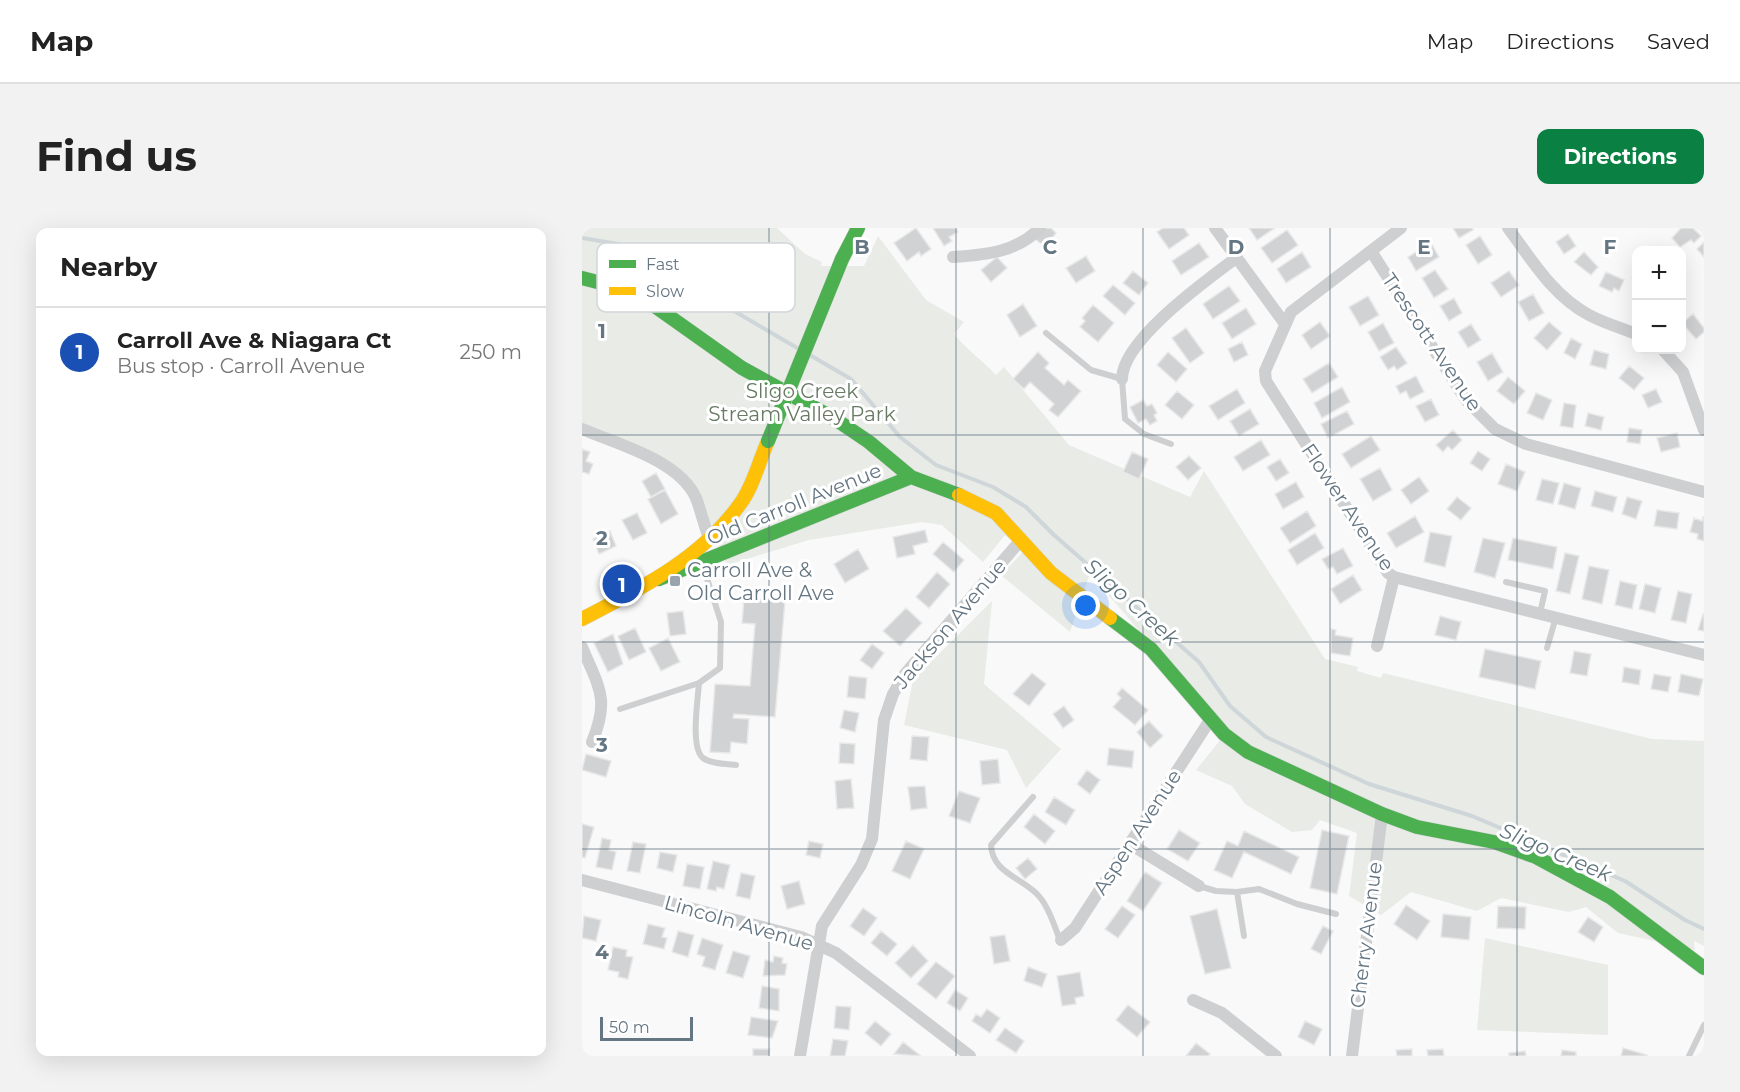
<!DOCTYPE html>
<meta charset="utf-8">
<style>
:root{--surface:#fff;--page:#f2f2f2;--text:#222;--muted:#767676;--line:#e0e0e0;--accent:#0b8043}
body{margin:0;font-family:Montserrat,sans-serif;background:var(--page);color:var(--text)}
.controls{position:absolute;right:18px;top:18px;display:grid;overflow:hidden;border-radius:12px;box-shadow:0 6px 24px #0002}
.controls button{width:54px;height:54px;display:grid;place-items:center;padding:0;border:0;border-bottom:2px solid var(--line);background:var(--surface);color:var(--text);font:30px sans-serif}
.scale{position:absolute;left:18px;bottom:15px;width:93px;box-sizing:border-box;padding-left:6px;border:3px solid #657683;border-top:0;font-size:16px;line-height:21px;white-space:nowrap;color:#657683;-webkit-text-stroke:4px #fff;paint-order:stroke}
.you{position:absolute;left:504px;top:378px;width:21px;height:21px;margin:-15px;border:4px solid #fff;border-radius:50%;background:#1a73e8;box-shadow:0 0 0 9px #1a73e833}
.badge{display:grid;place-items:center;width:39px;height:39px;border-radius:50%;background:var(--accent);color:#fff;font-size:20px;font-weight:700}
.pin{position:absolute;translate:-50% -50%;border:3px solid #fff;box-shadow:0 2px 6px #0006}
.list{margin:0;padding:0;list-style:none}
h2{display:flex;justify-content:space-between;align-items:center;height:78px;margin:0;padding:0 24px;font-size:26px}
h2 small{font-size:20px;font-weight:400;color:var(--muted)}
.list li{display:grid;grid-template-columns:39px 1fr auto;gap:18px;align-items:center;box-sizing:border-box;height:90px;padding:0 24px;border-top:2px solid var(--line)}
.list b{display:block;font-size:22px;white-space:nowrap}
.list p{margin:0;font-size:20px;white-space:nowrap;color:var(--muted)}
.list em{font-size:20px;font-style:normal;color:var(--muted)}
.map{position:relative;flex:none;width:1122px;height:828px;overflow:hidden;border-radius:12px}
header{display:flex;align-items:center;gap:36px;box-sizing:border-box;height:84px;padding:0 30px;background:var(--surface);border-bottom:2px solid var(--line)}
header strong{font-size:28px}
nav{display:flex;gap:33px;margin-inline-start:auto;font-size:21px}
.intro{display:flex;align-items:center;justify-content:space-between;box-sizing:border-box;height:144px;padding:0 36px}
h1{margin:0;font-size:42px}
.button{padding:15px 27px;border-radius:12px;background:var(--accent);color:#fff;font-size:21px;font-weight:700}
main{display:flex;gap:36px;padding:0 36px}
aside{flex:1;background:var(--surface);border-radius:12px;box-shadow:0 6px 24px #0002}
.map>svg:first-child{display:block}
.green{fill:#e8ebe6}
.lines{fill:none;stroke-linecap:round;stroke-linejoin:round}
.stream{stroke:#ced6d9;stroke-width:4}
.building{fill:#d0d2d3;stroke:#e8e8e8;stroke-width:1.5}
.fast-casing{stroke:#d5d6d7;stroke-width:15}
.slow-casing{stroke:#d5d6d7;stroke-width:15}
.lane{stroke:#cecfd0;stroke-width:6}
.street{stroke:#cecfd0;stroke-width:12}
.fast{stroke:#4caf50;stroke-width:14}
.slow{stroke:#ffc107;stroke-width:14}
.fast-bridge-casing{stroke:#d5d6d7;stroke-width:15;stroke-linecap:butt}
.fast-bridge{stroke:#4caf50;stroke-width:14}
.grid{fill:none;stroke:#657683;stroke-width:1.5;stroke-opacity:0.55}
.poi-dot{fill:#99a4ac;stroke:#fff;stroke-width:2}
.labels{text-anchor:middle;dominant-baseline:central;stroke-width:6;stroke-linejoin:round;paint-order:stroke}
.street-label{font-size:20px;fill:#657683;stroke:#fff}
.park-label{font-size:20px;fill:#687a64;stroke:#fff}
.poi-label{font-size:20px;fill:#657683;stroke:#fff;text-anchor:start}
.water-label{font-size:21px;font-style:italic;fill:#60757c;stroke:#fff}
.key{fill:#fff;stroke:#d1d6da;stroke-width:1.5}
.key-label{font-size:16px;fill:#657683}
.grid-label{font-size:20px;text-anchor:middle;font-weight:bold;fill:#657683;stroke:#fff;stroke-width:6;stroke-linejoin:round;paint-order:stroke}
</style>
<header>
<strong>Map</strong>
<nav><a>Map</a><a>Directions</a><a>Saved</a></nav>
</header>
<div class="intro"><h1>Find us</h1><a class="button">Directions</a></div>
<main>
<aside>
<h2>Nearby<small></small></h2>
<ul class="list">
<li><span class="badge" style="background:#1a4fb4">1</span><div><b>Carroll Ave &amp; Niagara Ct</b><p>Bus stop · Carroll Avenue</p></div><em>250 m</em></li>
</ul>
</aside>
<div class="map">
<svg width="1122" height="828" viewBox="0 0 1122 828">
<rect width="100%" height="100%" fill="#f9f9f9"/>
<!-- green -->
<path class="green" d="M0 0H195L223 26 240 34 239 38H282L296 8 344 72 382 94 372 106C384 121 401 133 414 147L422 139 487 217 608 269 622 243 743 431 776 439 775 443 799 450 801 445 1070 511 1122 513V718L1112 713 1113 722 1036 705 1004 679 987 684 919 670 895 683 829 664 799 687 767 668 775 605 738 592 730 602 710 604 663 576 650 558 614 542 644 505 530 371 507 348 488 404 419 347 442 323 423 307 401 334 360 297 340 294 227 312 145 337 112 259 85 237 0 200Z
M410 373 402 456 479 521 444 560 425 522 322 497 331 452Z
M903 710 1026 737V807L895 802Z"/>
<g class="lines">
<!-- stream -->
<path class="stream" d="M0 10 66 21 140 76 217 121
M226 126 269 151 318 209 354 237 411 259 444 279 472 307 617 434 648 478 684 509 787 556 890 588 1043 653 1103 692 1122 701"/>
</g>
<!-- building -->
<path class="building" d="M334 0 349 21 339 28 337 24 325 33 312 15Z
M351 0H373L376 4 367 9 370 13 362 18Z
M462 0H469L474 5 463 19 453 11Z
M581 0H602L607 7 587 21 575 4Z
M667 0H693L675 12Z
M871 0H890L891 2 877 10Z
M1099 0H1111L1119 8 1112 15 1109 12 1098 19 1090 10Z
M705 2 716 17 690 35 679 20Z
M986 6 994 18 982 26 974 14Z
M898 8 910 27 896 36 884 17Z
M1122 14V29L1115 21Z
M617 15 627 29 599 47 590 33Z
M849 15 857 29 834 43 826 29Z
M720 24 729 39 704 55 695 41Z
M1002 24 1016 39 1009 47 992 34Z
M504 28 513 43 494 55 484 40Z
M415 29 425 40 409 54 399 42Z
M853 42 866 61 852 70 840 50Z
M551 43 566 55 557 67 541 55Z
M927 43 937 57 919 69 909 55Z
M1024 44 1042 52 1037 63 1032 60 1030 64 1017 58Z
M531 57 553 75 543 87 521 68Z
M647 58 658 73 631 91 621 76Z
M951 66 962 85 947 93 936 74Z
M786 68 797 87 778 98 767 79Z
M872 70 880 85 867 93 858 78Z
M441 76 455 98 438 109 425 87Z
M511 77 532 95 516 114 498 99 503 93 500 90Z
M664 80 674 96 650 111 640 95Z
M1111 86 1122 100V104L1114 111 1100 95Z
M738 94 748 108 729 121 720 107Z
M967 94 980 105 965 122 952 110Z
M801 95 812 115 797 123 786 104Z
M889 96 899 112 886 120 876 104Z
M604 100 622 125 608 135 590 110Z
M989 110 1000 116 993 131 982 125Z
M660 114 666 127 652 134 646 121Z
M814 119 825 135 815 142 812 138 806 142 798 129Z
M1012 122 1027 126 1024 141 1008 137Z
M456 124 467 135 463 140 482 157 486 152 499 163 476 189 467 182 472 176 448 154 442 161 431 151Z
M586 124 605 141 594 154 575 137Z
M910 125 921 144 906 153 895 134Z
M747 135 756 149 730 165 721 151Z
M1047 138 1062 150 1052 162 1037 150Z
M834 148 842 164 828 171 824 163 818 166 814 158Z
M926 149 943 163 932 176 915 163Z
M760 159 768 174 740 190 732 175Z
M655 161 663 175 636 192 627 178Z
M1074 161 1080 174 1066 180 1060 167Z
M595 163 612 177 600 191 583 177Z
M954 165 970 172 961 192 945 185Z
M849 171 857 187 843 194 834 178Z
M561 172 565 178 570 176 575 185 572 187 575 193 568 197 564 191 556 195 548 179Z
M982 175 994 177 991 200 978 198Z
M668 181 677 196 657 208 648 193Z
M765 183 772 196 746 210 739 196Z
M1006 185 1022 189 1019 202 1003 198Z
M1047 200 1060 202 1058 216 1045 214Z
M871 202 880 212 870 222 866 218 861 224 854 217Z
M1095 205 1098 219 1079 224 1075 210Z
M789 208 798 222 769 240 760 226Z
M679 212 688 227 661 243 652 229Z
M0 221 8 224 4 233 11 236 7 246 0 244Z
M896 223 908 231 900 243 888 235Z
M550 224 566 231 557 251 541 244Z
M607 228 619 240 606 252 594 239Z
M698 231 707 245 694 253 685 239Z
M924 236 943 244 935 263 916 256Z
M798 240 810 262 791 273 778 251Z
M74 245 83 261 69 269 60 253Z
M837 249 847 263 829 276 819 262Z
M960 251 977 255 971 276 954 272Z
M714 254 722 269 701 281 693 266Z
M982 255 999 260 993 281 976 276Z
M83 262 96 286 79 296 66 271Z
M1013 263 1035 269 1031 284 1009 278Z
M875 269 889 280 879 292 865 281Z
M1045 269 1060 273 1054 291 1040 286Z
M1075 282 1097 285 1095 301 1072 298Z
M725 283 734 298 708 315 698 300Z
M55 285 65 305 51 312 40 292Z
M833 288 842 304 814 320 805 305Z
M1121 289H1122V313L1115 311 1116 306 1108 304 1112 290 1120 293Z
M343 302 346 314 331 318 333 326 315 330 311 309Z
M28 303 34 318 17 326 11 311Z
M848 304 870 308 863 339 842 334Z
M733 305 742 320 715 337 706 322Z
M901 310 923 315 913 350 892 344Z
M931 310 975 319 971 341 926 332Z
M361 314 382 332 372 344 351 326Z
M761 320 771 338 755 346 751 339 746 341 740 331Z
M276 321 287 341 263 355 252 336Z
M983 325 997 328 988 366 974 363Z
M1007 338 1027 342 1020 376 1000 371Z
M355 344 368 356 347 380 334 369Z
M771 347 780 362 758 376 749 361Z
M1038 353 1055 357 1050 381 1033 377Z
M1063 356 1079 360 1073 385 1057 381Z
M1096 363 1110 366 1104 395 1089 392Z
M162 369 203 373 193 489 152 486 151 490 167 491 165 516 149 514 148 525 128 524 133 456 168 458 173 396 160 395Z
M324 380 340 395 318 418 301 403Z
M101 383 104 406 88 408 85 385Z
M1121 386H1122V403L1116 402Z
M858 388 879 394 874 412 853 407Z
M53 400 64 424 47 432 36 408Z
M749 401 754 402 753 407 771 410 768 428 749 425Z
M31 406 41 436 26 444 12 415Z
M86 410 98 434 79 443 67 420Z
M290 416 302 425 290 441 278 432Z
M903 421 959 433 953 461 897 449Z
M992 423 1009 426 1005 448 988 445Z
M1042 439 1059 442 1057 457 1040 454Z
M450 445 464 456 447 478 431 466Z
M1072 446 1089 449 1086 464 1069 461Z
M1099 446 1121 451 1117 468 1096 464Z
M267 448 285 450 283 471 265 469Z
M540 460 566 482 553 497 531 479 539 470 535 466Z
M482 478 492 492 481 500 471 486Z
M262 482 277 485 273 504 258 500Z
M567 493 581 508 568 520 555 504Z
M330 508 347 509 345 533 328 531Z
M258 515 273 516 272 536 257 535Z
M527 520 552 523 550 540 525 537Z
M4 526 29 533 24 549 0 542Z
M416 531 418 555 400 557 398 533Z
M505 542 518 552 508 566 495 556Z
M269 551 272 580 255 581 253 553Z
M343 558 345 580 329 582 326 559Z
M377 563 398 570 388 595 367 588Z
M472 569 493 582 484 597 463 584Z
M452 586 473 603 463 616 442 599Z
M0 596 12 599 3 630 0 629Z
M597 602 618 615 606 633 585 621Z
M740 602 767 608 755 666 728 660Z
M662 603 717 629 709 646 662 624 650 650 632 642 645 613 656 618Z
M20 610 29 612 27 622 34 624 30 642 14 639Z
M227 613 241 616 238 630 224 627Z
M324 613 342 621 328 651 310 643Z
M51 614 64 616 58 645 45 643Z
M78 624 95 627 91 644 75 640Z
M446 630 455 641 443 651 434 640Z
M131 633 148 637 142 661 135 659 134 663 125 661Z
M105 636 122 639 118 661 101 658Z
M563 644 580 655 561 683 545 673Z
M159 645 173 648 168 671 154 668Z
M217 653 223 676 205 681 199 658Z
M824 677 848 693 835 712 812 696Z
M540 678 553 687 536 710 523 701Z
M916 678 944 679 943 701 915 700Z
M281 680 295 690 282 708 268 698Z
M635 681 649 740 623 746 608 688Z
M861 686 889 689 887 712 859 709Z
M2 688 19 692 14 713 0 710Z
M1006 689 1021 699 1012 714 996 704Z
M66 696 83 700 80 709 85 710 82 721 61 716Z
M741 698 751 703 739 726 729 721Z
M96 703 112 707 106 729 90 724Z
M299 703 315 716 305 728 289 715Z
M423 707 428 733 412 736 408 709Z
M120 710 141 717 133 742 120 738 123 729 115 726Z
M331 717 346 733 329 750 313 735Z
M31 719 45 722 44 728 51 729 46 751 36 749 37 744 26 742Z
M151 723 168 728 161 750 144 745Z
M192 728 201 730 200 735 205 736 203 747 181 748 183 732 191 734Z
M354 734 373 748 354 771 335 756Z
M446 739 465 746 460 759 442 753Z
M498 744 502 768 493 770 494 776 480 778 475 748Z
M180 758 197 761V783L177 780Z
M373 762 386 770 378 783 365 775Z
M546 777 568 794 555 809 534 792Z
M254 778 269 779 267 802 252 800Z
M405 781 418 790 408 805 390 793 394 786 399 789Z
M169 789 196 793 190 810 166 807Z
M293 793 309 806 299 818 283 805Z
M723 793 740 801 732 817 716 809Z
M423 800 442 813 434 825 414 812Z
M251 811 266 813 263 828H248Z
M321 814 339 828 312 826Z
M614 815 628 826 626 828H604Z
M1041 820 1065 827V828H1039Z
M171 821H188L187 828H171Z
M830 821V828H815L814 822Z
M861 821 862 828H846L845 822Z
M980 822 994 824V828H979Z
M943 823 944 828H927V825Z"/>
<g class="lines">
<!-- fast casing -->
<g class="fast-casing">
<path id="fast" d="M260 31 276 0
M0 50 31 58 74 79 160 140 253 191 287 214 329 249 377 267
M77 351 329 249
M528 390 569 421 642 506 666 524 800 586 835 599 912 614 954 629 1028 669 1122 740"/>
</g>
<!-- slow casing -->
<g class="slow-casing">
<path id="slow" d="M377 267 414 285 469 345 528 390
M0 391C58 361 119 331 158 276 171 259 177 233 186 213"/>
</g>
<!-- lane -->
<path class="lane" d="M464 105 509 142 540 151 543 191 562 206 589 216
M924 354 963 363 958 385
M965 420 974 389
M117 455C116 471 108 520 121 530 129 536 144 536 154 537
M38 481 117 455 138 440 139 394 120 335
M451 569 409 617C410 644 438 649 455 666 466 677 472 697 478 712
M617 658 634 663 655 664 677 661 715 676 754 686
M655 664 662 708
M1107 828 1122 797"/>
<!-- street -->
<path class="street" d="M633 0 703 96
M819 0 709 84 683 143 684 153 806 345 812 349 1122 427
M926 0C950 32 971 68 1007 87 1022 95 1039 100 1054 106
M789 23 884 172 913 201 944 216 1122 264
M371 29C404 27 435 24 458 0
M1081 122 1101 144 1122 202
M540 151C540 112 625 52 654 30
M0 201C35 216 97 232 114 270 119 283 122 297 127 310
M795 418 812 349
M0 419C17 460 28 471 10 514
M548 616 617 658
M0 652 219 709 254 725 388 828
M479 712 493 700 628 492
M611 772 640 785 694 828
M218 828 240 698 279 637 290 611 302 492 311 466 323 446 439 312
M770 828 800 586"/>
<!-- fast -->
<use href="#fast" class="fast"/>
<!-- slow -->
<use href="#slow" class="slow"/>
<!-- fast-bridge casing -->
<g class="fast-bridge-casing">
<path id="fast-bridge" d="M186 213 260 31"/>
</g>
<!-- fast-bridge -->
<use href="#fast-bridge" class="fast-bridge"/>
</g>
<!-- grid -->
<path class="grid" d="M187 0V828M374 0V828M561 0V828M748 0V828M935 0V828M0 207H1122M0 414H1122M0 621H1122"/>
<!-- markers -->
<rect class="poi-dot" x="87" y="347" width="12" height="12" rx="3"/>
<g class="labels">
<!-- street labels -->
<g class="street-label">
<text transform="translate(850 114) rotate(56)">Trescott Avenue</text>
<text transform="translate(212 276) rotate(-22)">Old Carroll Avenue</text>
<text transform="translate(766 279) rotate(56)">Flower Avenue</text>
<text transform="translate(368 396) rotate(-50)">Jackson Avenue</text>
<text transform="translate(555 604) rotate(-57)">Aspen Avenue</text>
<text transform="translate(157 695) rotate(16)">Lincoln Avenue</text>
<text transform="translate(784 707) rotate(-83)">Cherry Avenue</text>
</g>
<!-- park labels -->
<g class="park-label">
<text x="220" y="163">Sligo Creek<tspan x="220" dy="23">Stream Valley Park</tspan></text>
</g>
<!-- poi labels -->
<g class="poi-label">
<text x="105" y="342">Carroll Ave &amp;<tspan x="105" dy="23">Old Carroll Ave</tspan></text>
</g>
<!-- water labels -->
<g class="water-label">
<text transform="translate(550 374) rotate(42)">Sligo Creek</text>
<text transform="translate(974 624) rotate(23)">Sligo Creek</text>
</g>
</g>
<!-- legend -->
<rect x="15" y="15" width="198" height="69" rx="9" class="key"/>
<rect x="27" y="32" width="27" height="8" fill="#4caf50"/>
<rect x="27" y="59" width="27" height="8" fill="#ffc107"/>
<g class="key-label">
<text x="64" y="42">Fast</text>
<text x="64" y="69">Slow</text>
</g>
<g class="grid-label">
<text x="280" y="26">B</text>
<text x="468" y="26">C</text>
<text x="654" y="26">D</text>
<text x="842" y="26">E</text>
<text x="1028" y="26">F</text>
<text x="20" y="110">1</text>
<text x="20" y="317">2</text>
<text x="20" y="524">3</text>
<text x="20" y="731">4</text>
</g>
</svg>
<div class="controls">
<button>+</button>
<button>−</button>
</div>
<div class="scale">50 m</div>
<div class="you"></div>
<div class="pin badge" style="left:40px;top:356px;background:#1a4fb4">1</div>
</div>
</main>
